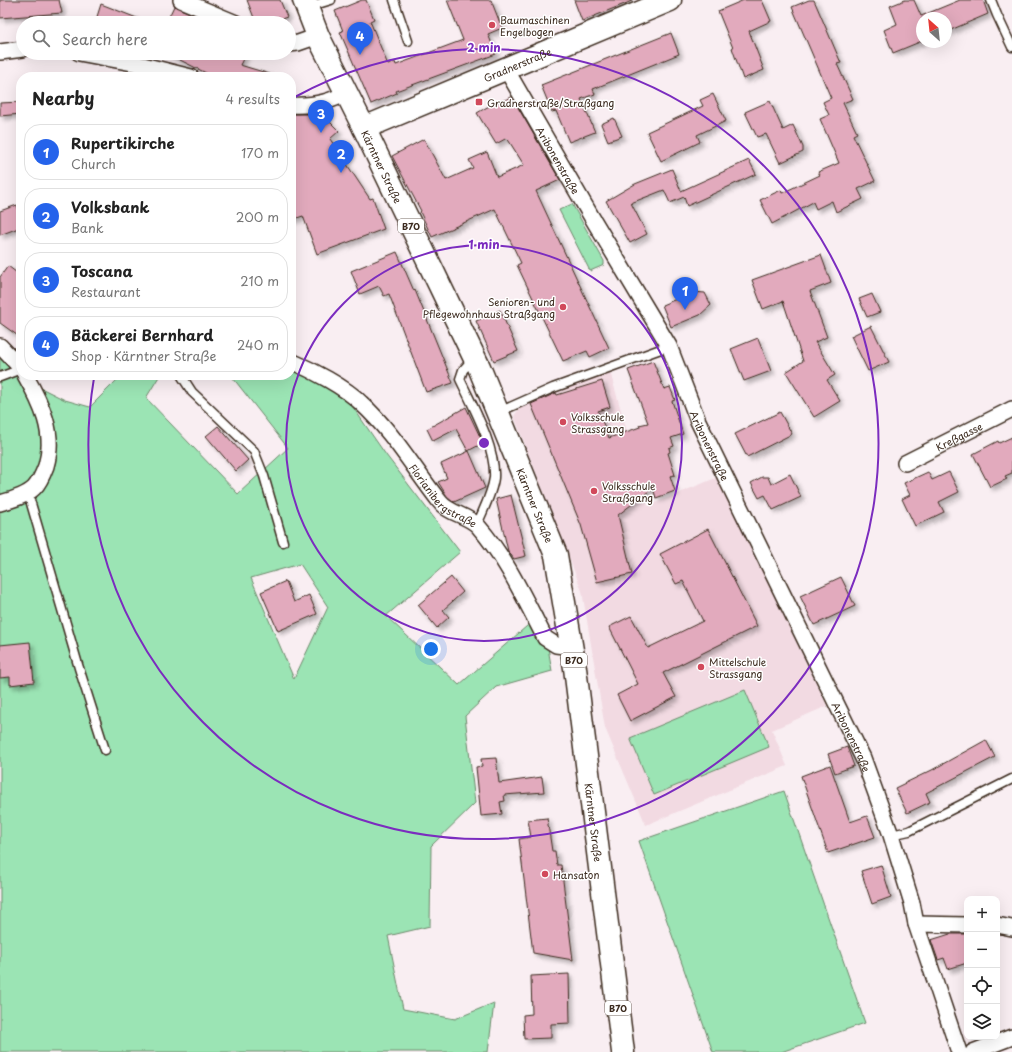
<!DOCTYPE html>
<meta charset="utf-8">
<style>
:root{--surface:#fff;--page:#f6f6f6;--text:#222;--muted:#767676;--line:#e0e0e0;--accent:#2563eb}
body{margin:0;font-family:"Playpen Sans",sans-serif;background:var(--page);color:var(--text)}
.controls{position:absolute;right:12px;bottom:12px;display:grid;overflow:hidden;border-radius:8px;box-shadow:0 4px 16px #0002}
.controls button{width:36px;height:36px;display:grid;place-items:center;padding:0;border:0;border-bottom:1px solid var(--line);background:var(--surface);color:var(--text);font:20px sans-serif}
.compass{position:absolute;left:916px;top:12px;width:36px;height:36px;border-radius:50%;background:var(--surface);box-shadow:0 4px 16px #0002;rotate:333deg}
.you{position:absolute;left:431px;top:649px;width:14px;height:14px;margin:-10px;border:3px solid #fff;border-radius:50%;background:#1a73e8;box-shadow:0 0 0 6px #1a73e833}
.badge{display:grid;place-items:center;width:26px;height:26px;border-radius:50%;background:var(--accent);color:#fff;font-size:13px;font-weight:700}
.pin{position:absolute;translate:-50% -33px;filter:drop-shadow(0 1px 2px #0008)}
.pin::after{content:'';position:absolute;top:21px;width:14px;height:12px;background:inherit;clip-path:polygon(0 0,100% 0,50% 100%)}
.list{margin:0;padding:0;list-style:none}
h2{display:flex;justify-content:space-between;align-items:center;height:52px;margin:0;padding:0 16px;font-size:17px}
h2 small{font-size:13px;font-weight:400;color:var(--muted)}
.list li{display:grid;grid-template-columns:26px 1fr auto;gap:12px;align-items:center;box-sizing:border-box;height:56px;margin:0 8px 8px;padding:0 8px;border:1px solid var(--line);border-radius:16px}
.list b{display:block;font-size:15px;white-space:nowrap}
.list p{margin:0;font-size:13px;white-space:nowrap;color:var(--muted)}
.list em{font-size:13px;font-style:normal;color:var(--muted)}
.icon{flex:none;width:22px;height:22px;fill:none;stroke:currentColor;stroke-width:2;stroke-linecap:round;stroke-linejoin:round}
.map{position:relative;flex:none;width:1012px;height:1052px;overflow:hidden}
.search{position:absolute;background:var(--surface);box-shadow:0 4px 16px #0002;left:16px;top:16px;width:280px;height:44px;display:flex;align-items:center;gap:10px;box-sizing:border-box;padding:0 14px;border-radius:22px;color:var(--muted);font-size:15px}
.panel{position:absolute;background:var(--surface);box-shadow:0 4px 16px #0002;left:16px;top:72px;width:280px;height:308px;border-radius:16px}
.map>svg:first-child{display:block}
.built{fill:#f2dae2}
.green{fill:#9be4b4;stroke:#6b8769;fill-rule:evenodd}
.building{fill:#e2aabd;stroke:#3b2a1e;filter:url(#shadow)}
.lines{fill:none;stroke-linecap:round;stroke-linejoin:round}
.lane-casing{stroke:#3b2a1e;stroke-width:11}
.street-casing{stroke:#3b2a1e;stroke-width:18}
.secondary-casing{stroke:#3b2a1e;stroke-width:25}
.primary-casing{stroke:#3b2a1e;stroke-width:25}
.lane{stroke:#fff;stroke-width:8}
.street{stroke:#fff;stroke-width:15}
.secondary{stroke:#fff;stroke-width:22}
.primary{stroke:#fff;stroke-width:22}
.ring{fill:none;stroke:#7b2cbf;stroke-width:2}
.poi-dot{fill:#d1495b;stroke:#fff;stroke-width:1.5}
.labels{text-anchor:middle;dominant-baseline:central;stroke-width:3;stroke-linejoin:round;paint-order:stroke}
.shield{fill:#fff;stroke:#766a62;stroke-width:1}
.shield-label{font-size:9px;font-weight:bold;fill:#3b2a1e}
.poi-label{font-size:10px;fill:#3b2a1e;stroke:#fff;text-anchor:start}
.street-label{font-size:10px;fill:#3b2a1e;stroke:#fff}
.centre{fill:#7b2cbf;stroke:#fff;stroke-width:2}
.ring-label{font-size:12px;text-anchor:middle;font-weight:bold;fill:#7b2cbf;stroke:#fff;stroke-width:3;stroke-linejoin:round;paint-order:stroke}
</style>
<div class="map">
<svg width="1012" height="1052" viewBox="0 0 1012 1052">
<defs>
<filter id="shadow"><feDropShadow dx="3.5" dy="3.5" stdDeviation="2" flood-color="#0004"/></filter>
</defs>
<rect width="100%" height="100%" fill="#f9eef2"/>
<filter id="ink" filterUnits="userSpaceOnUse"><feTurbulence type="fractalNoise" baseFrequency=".025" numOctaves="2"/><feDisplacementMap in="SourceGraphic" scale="8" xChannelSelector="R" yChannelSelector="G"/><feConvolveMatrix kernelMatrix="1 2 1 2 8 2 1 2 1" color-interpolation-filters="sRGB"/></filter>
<g filter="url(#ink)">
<!-- built -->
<path class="built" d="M609 368 648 506 718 477 827 706 772 730 787 766 646 825 605 728 582 591 514 416 525 400Z"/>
<!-- green -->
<path class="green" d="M572 204 604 261V265L590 271 559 210Z
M0 356 28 375 43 389 65 400 90 407 122 375H160L146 398 238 494 288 448 233 378 236 375H291V366L348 400 386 455 460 552 386 616 459 685 542 613 552 671 496 687 465 716 475 803 431 846 430 926 388 936 403 1009 455 1019 494 1003 488 1052H0ZM300 564 328 607 294 679 251 578Z
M745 690 769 747 654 795 630 738Z
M784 791 865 1023 781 1052H713L639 841Z"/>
<!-- building -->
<path class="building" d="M0 0H59L62 13 0 18Z
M247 0H280L287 17 270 23H256Z
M362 0H366L374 19 370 21 388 65 395 62 396 65 463 40 447 0H491L502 28 488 34 496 54 396 91 397 93 371 104 340 32 343 31 335 11Z
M574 0H632V1L582 21Z
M744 0H762L771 21 749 31 764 70 743 79 732 48H733L718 11Z
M809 0H814L841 63 837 64 853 99 843 103 857 133 853 135 875 181 858 189 863 199 836 212 832 201 816 209 813 202 772 224 760 200 781 190 782 193 820 175 818 172 839 163 820 119 829 115 823 102 831 98 792 7Z
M905 0H914L921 16 960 0H983L988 14 946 32V18H922V41L893 53 884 30 897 24 890 6Z
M101 4 147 22V23H95Z
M174 6 178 8 213 23H166Z
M671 33 679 54 593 89 595 94 581 99 595 132 569 142 556 111 552 112 541 85Z
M166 53H246L240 65 270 74V77H214Z
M713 94 726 121 697 135 700 142 661 161 647 132 703 106 700 100Z
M512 97 560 180 536 191 609 348 590 357 587 351 563 361 517 265 521 263 495 209 432 237 420 212 421 211 392 156 424 139 446 180 473 168 469 160 487 152 497 177 524 165 507 138 496 144 477 113 489 106Z
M770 101 783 130 793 125 803 147V152L780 163 766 134 757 137 745 112Z
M21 102V114L0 116V103Z
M320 112 339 131 330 139 370 199 373 198 384 229 317 254 303 216 291 220V114H316Z
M614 118 622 136 608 141 601 124Z
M749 160 756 174 687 206 684 197 670 203 664 190 631 203 647 234 630 243 606 201 635 184 672 169 681 191Z
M17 205 21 217V227L0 235V211Z
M397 252 414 291 415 290 453 383 426 392 389 294 384 296 379 286 360 294 351 271Z
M821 255 831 283 810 291 827 337 815 342 835 375 827 380 840 401 814 417 786 372 803 361 783 301 763 309 752 280Z
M8 266 21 276V338L0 323V277Z
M693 292 705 293 711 305 700 315 671 327 662 305Z
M872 294 880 312 867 317 859 299Z
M500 310 518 351 494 361 476 321Z
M871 326 889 362 868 371 851 336Z
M758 338 771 371 744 381 731 349Z
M653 361 664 389 670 387 675 400 672 401 683 434 671 438 674 446 669 448 670 452 668 453 675 475 670 476 675 491 656 498 653 488 618 515 632 574 597 582 581 525 531 404 556 393 557 395 602 381 610 407 598 411 609 438 640 427 639 425 648 423 628 370Z
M466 407 483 443 468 451 456 429 433 441 427 429Z
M780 412 792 434 747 457 735 434Z
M218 426 248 460 236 471 206 436Z
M1012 437V473L1005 476 1007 479 990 487 973 454 998 441 999 443Z
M469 451 485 488 454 502 447 496 438 482 447 478 441 464Z
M928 472 932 480 949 472 959 492 939 502 944 512 915 526 902 499 910 495 904 483Z
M790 474 801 497 773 510 765 495 759 498 751 483 762 477H768L771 484Z
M511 495 526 556 514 559 508 551 496 499Z
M708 529 757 626 663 673 676 697 630 721 617 695 638 684 609 627 631 616 648 648 703 621 683 581 676 584 660 554Z
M451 577 463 592 443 610 449 617 437 628 418 605Z
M841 577 855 606 814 625 800 596Z
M286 581 294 602 309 595 317 614 278 631 261 592Z
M30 642 34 682 10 685V677L0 678V645Z
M986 740 995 757 926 793 930 802 907 813 895 788 932 770Z
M847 747 854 766 835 773 828 754Z
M496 758 499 783 542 777 544 792 504 795 505 801 500 802 502 814 481 816 476 767 482 766 481 759Z
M830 765 850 822 867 816 875 837 828 853 801 776Z
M547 818 552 851H555L557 865H561L573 960 533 953 519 839 531 837 528 820Z
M881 865 891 897 872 904 861 871Z
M950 934H967V963L948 969 944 958 938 960 931 940Z
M569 974 570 1023 551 1024V1038L524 1039 523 1015 532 1014 531 976Z"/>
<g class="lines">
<!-- lane casing -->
<g class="lane-casing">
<path id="lane" d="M394 0 408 41
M991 0 997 15 1012 47
M308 7 331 0
M474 358 463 370 460 379C473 407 496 447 494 478 492 494 483 510 477 525
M181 375 192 392 254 451 264 476 283 542
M0 377 21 369
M499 412 553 388 669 346
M25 493 30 500 79 668 105 750
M891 835 909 831 1012 779"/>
</g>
<!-- street casing -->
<g class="street-casing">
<g id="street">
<path d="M181 0 236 23"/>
<path d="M289 44 298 43 318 36"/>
<path d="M0 52 23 49"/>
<path d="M79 53 143 65 191 77"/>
<path id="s1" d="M506 69 591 216 669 346 698 421 863 758 891 835 912 903 916 924 959 1052"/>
<path d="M291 105C311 106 330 103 347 92"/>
<path d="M0 346 21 368"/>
<path id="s2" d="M291 361C312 370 345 387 361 403 393 432 414 469 440 502 448 513 469 516 478 526 507 559 525 600 545 638L556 645 572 647"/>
<path id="s3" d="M905 463 1012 409"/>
<path d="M0 503C11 500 26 496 34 488 40 482 43 474 46 466 56 433 41 403 25 375"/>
<path d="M916 924 967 925"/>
<path d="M997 925 1012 928"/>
<path d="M973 1052 1012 1037"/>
</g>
</g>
<!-- secondary casing -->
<g class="secondary-casing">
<g id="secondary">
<path id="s4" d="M364 128 670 0"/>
</g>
</g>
<!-- primary casing -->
<g class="primary-casing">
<g id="primary">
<path id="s5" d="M304 0 318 36 364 128 479 367 556 555 575 668 623 1052"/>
</g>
</g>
<!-- lane -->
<use href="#lane" class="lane"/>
<!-- street -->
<use href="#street" class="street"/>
<!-- secondary -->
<use href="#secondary" class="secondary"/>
<!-- primary -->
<use href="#primary" class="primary"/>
</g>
</g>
<!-- distance rings -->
<g class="ring">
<circle cx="484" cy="443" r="198"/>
<path d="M293 98A395 395 0 1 1 94 378"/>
</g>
<!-- markers -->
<g class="poi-dot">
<circle cx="492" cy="25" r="4"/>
<rect x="475" y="98" width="8" height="8" rx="2"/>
<circle cx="563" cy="307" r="4"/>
<circle cx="563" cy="422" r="4"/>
<circle cx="594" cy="491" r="4"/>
<circle cx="701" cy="667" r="4"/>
<circle cx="545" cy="874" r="4"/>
</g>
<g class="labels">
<!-- shield labels -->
<g class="shield">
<rect x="398" y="219" width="26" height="14" rx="3"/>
<rect x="561" y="653" width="26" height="14" rx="3"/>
<rect x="605" y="1001" width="26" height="14" rx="3"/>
</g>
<g class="shield-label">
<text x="411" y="226">B70</text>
<text x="574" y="660">B70</text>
<text x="618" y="1008">B70</text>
</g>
<!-- poi labels -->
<g class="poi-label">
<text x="500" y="19">Baumaschinen<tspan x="500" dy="12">Engelbogen</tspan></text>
<text x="487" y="102">Gradnerstraße/Straßgang</text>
<text x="555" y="301" text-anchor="end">Senioren- und<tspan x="555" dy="12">Pflegewohnhaus Straßgang</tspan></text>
<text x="571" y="416">Volksschule<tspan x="571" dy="12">Strassgang</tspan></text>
<text x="602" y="485">Volksschule<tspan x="602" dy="12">Straßgang</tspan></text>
<text x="709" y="661">Mittelschule<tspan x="709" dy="12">Strassgang</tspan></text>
<text x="553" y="874">Hansaton</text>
</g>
<!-- street labels -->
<g class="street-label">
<text stroke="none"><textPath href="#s4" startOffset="166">Gradnerstraße</textPath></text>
<text stroke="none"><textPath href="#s1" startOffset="105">Aribonenstraße</textPath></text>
<text stroke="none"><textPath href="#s5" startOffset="184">Kärntner Straße</textPath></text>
<text stroke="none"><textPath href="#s3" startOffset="60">Kreßgasse</textPath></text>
<text stroke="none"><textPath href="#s1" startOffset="429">Aribonenstraße</textPath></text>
<text stroke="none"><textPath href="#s2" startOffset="207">Florianibergstraße</textPath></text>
<text stroke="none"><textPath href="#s5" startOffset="556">Kärntner Straße</textPath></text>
<text stroke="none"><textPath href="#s1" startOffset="753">Aribonenstraße</textPath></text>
<text stroke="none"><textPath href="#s5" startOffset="880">Kärntner Straße</textPath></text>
</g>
</g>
<circle cx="484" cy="443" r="6" class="centre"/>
<g class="ring-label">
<text x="484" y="52">2 min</text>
<text x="484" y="249">1 min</text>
</g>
</svg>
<div class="controls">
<button>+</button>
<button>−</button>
<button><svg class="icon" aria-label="locate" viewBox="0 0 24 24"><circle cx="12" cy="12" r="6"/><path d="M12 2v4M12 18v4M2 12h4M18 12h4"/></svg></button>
<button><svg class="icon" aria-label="layers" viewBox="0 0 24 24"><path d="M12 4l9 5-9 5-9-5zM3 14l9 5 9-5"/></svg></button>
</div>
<svg class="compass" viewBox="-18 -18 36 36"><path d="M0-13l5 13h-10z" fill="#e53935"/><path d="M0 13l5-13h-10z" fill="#767676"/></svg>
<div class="you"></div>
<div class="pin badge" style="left:685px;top:310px">1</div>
<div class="pin badge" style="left:341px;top:173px">2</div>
<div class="pin badge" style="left:321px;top:133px">3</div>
<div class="pin badge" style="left:360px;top:55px">4</div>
<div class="search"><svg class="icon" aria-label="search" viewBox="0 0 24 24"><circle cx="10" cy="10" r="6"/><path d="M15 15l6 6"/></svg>Search here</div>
<section class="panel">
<h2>Nearby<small>4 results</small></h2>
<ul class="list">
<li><span class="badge">1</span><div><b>Rupertikirche</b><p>Church</p></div><em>170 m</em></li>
<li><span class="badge">2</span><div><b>Volksbank</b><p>Bank</p></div><em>200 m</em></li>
<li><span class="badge">3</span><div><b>Toscana</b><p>Restaurant</p></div><em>210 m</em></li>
<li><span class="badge">4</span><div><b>Bäckerei Bernhard</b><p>Shop · Kärntner Straße</p></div><em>240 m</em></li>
</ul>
</section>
</div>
